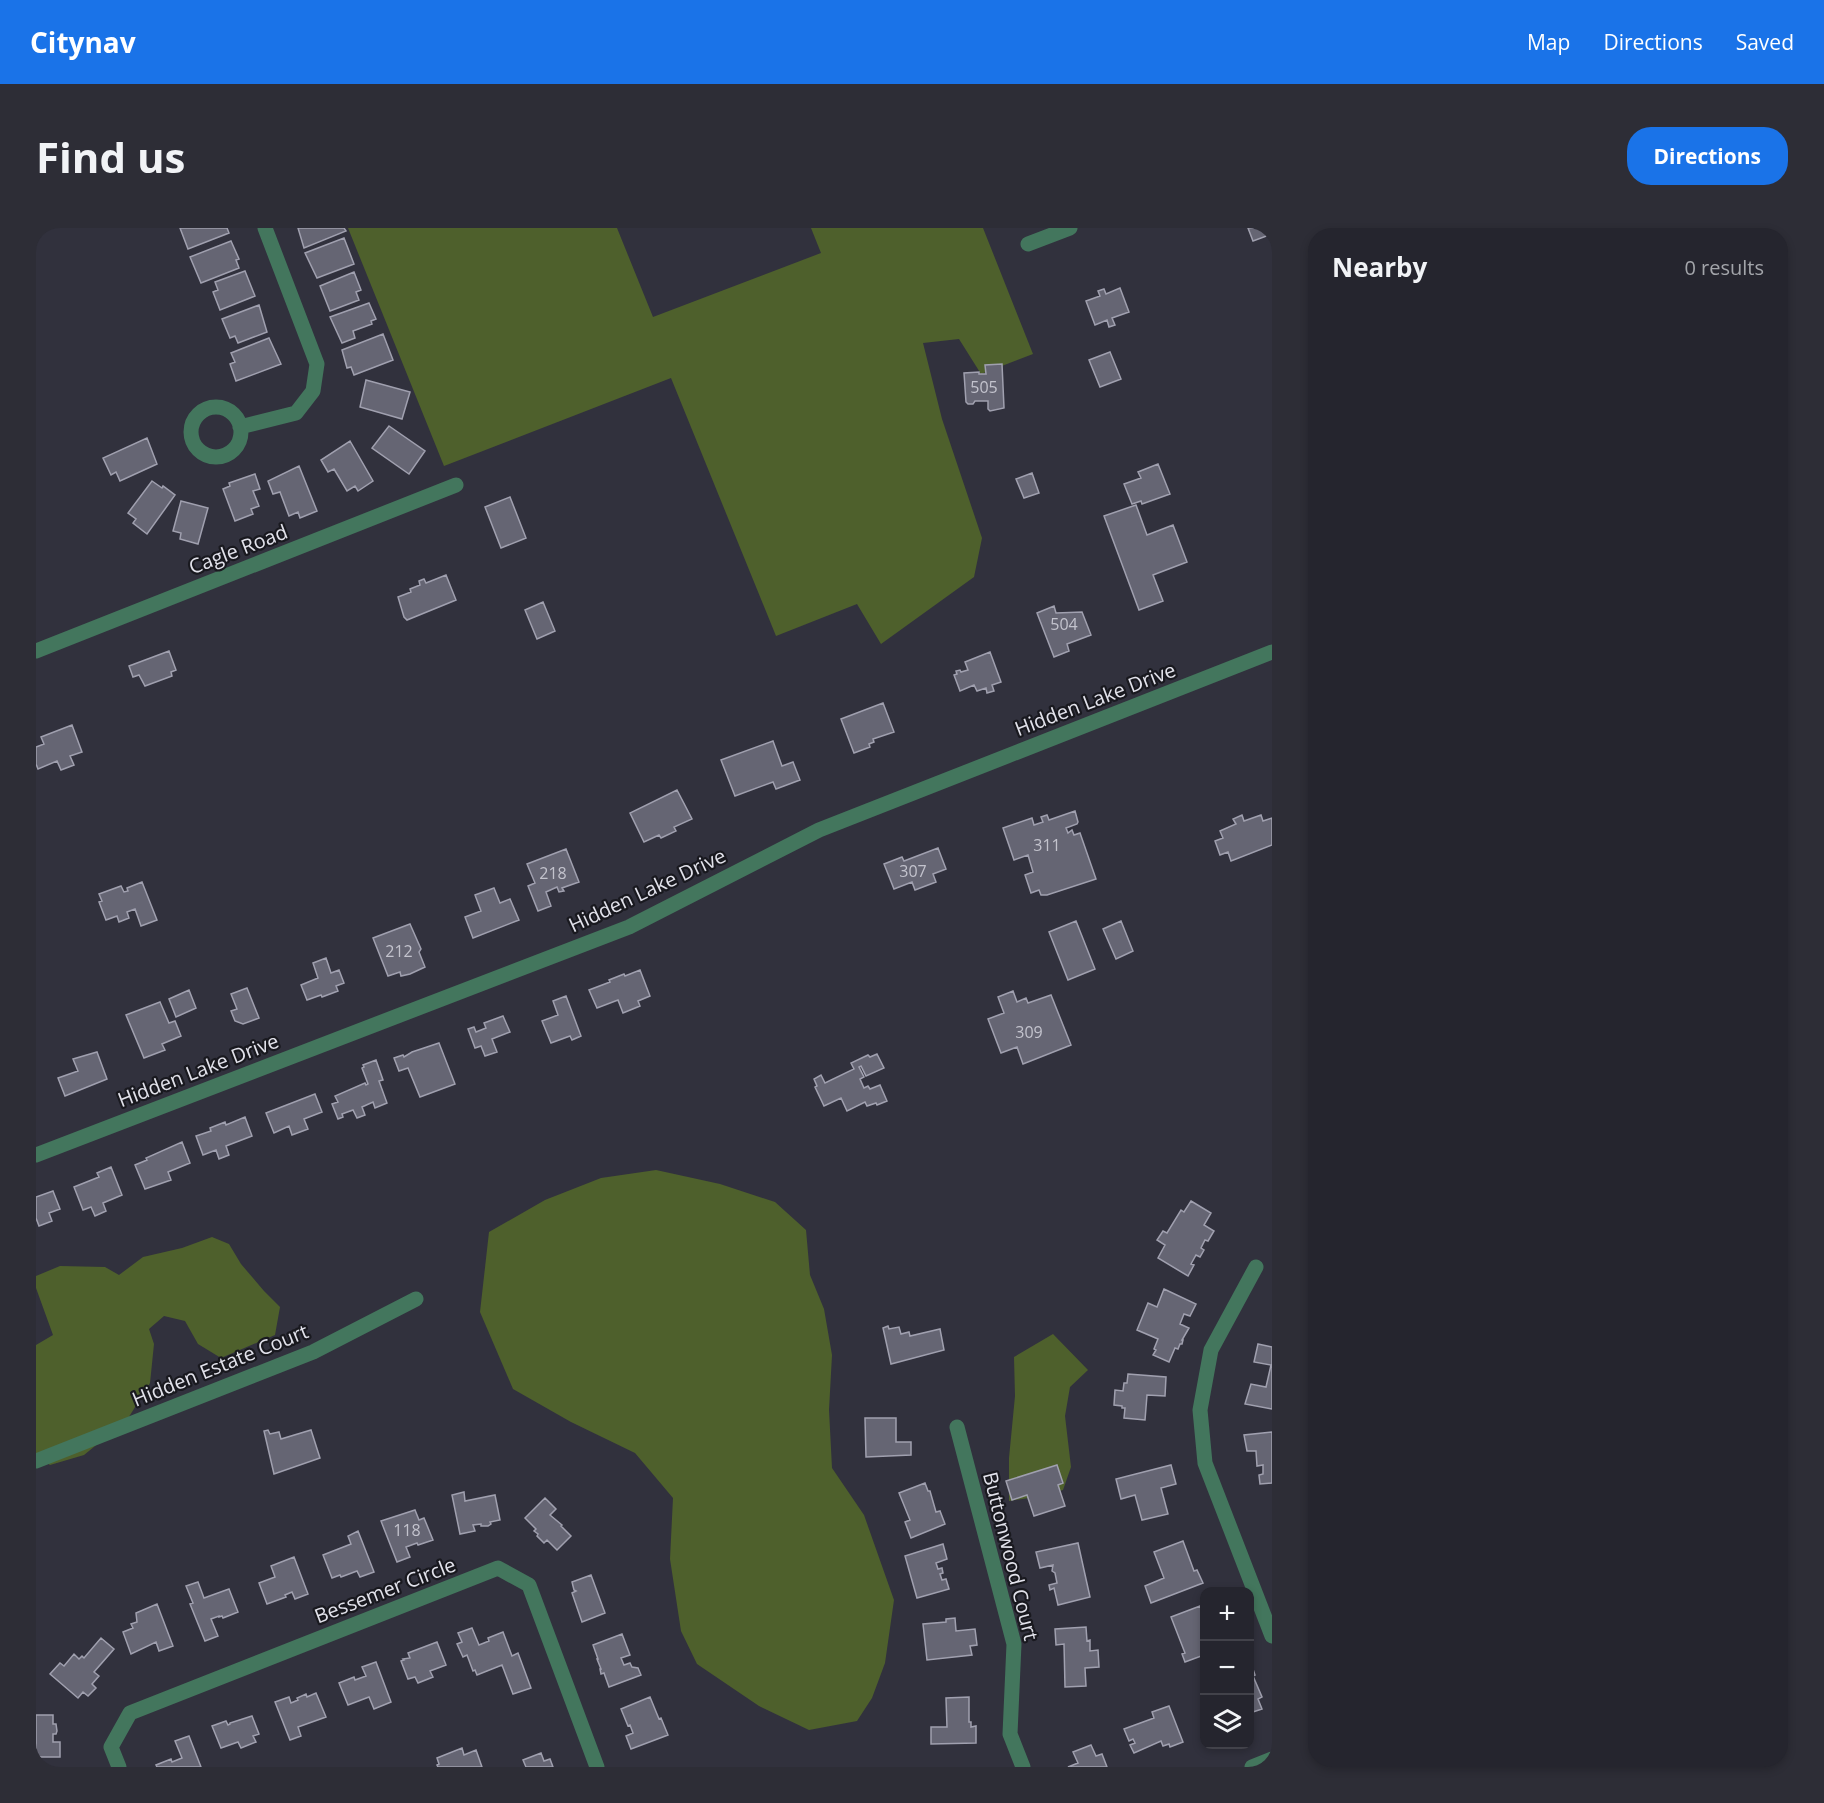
<!DOCTYPE html>
<meta charset="utf-8">
<style>
:root{--surface:#25252e;--page:#2d2d36;--text:#f1f3f6;--muted:#a3a5aa;--line:#42424a;--accent:#1a73e8}
body{margin:0;font-family:"Open Sans",sans-serif;background:var(--page);color:var(--text)}
.controls{position:absolute;right:18px;bottom:18px;display:grid;overflow:hidden;border-radius:12px;box-shadow:0 3px 9px #0003}
.controls button{width:54px;height:54px;display:grid;place-items:center;padding:0;border:0;border-bottom:2px solid var(--line);background:var(--surface);color:var(--text);font:30px sans-serif}
.list{margin:0;padding:0;list-style:none}
h2{display:flex;justify-content:space-between;align-items:center;height:78px;margin:0;padding:0 24px;font-size:26px}
h2 small{font-size:20px;font-weight:400;color:var(--muted)}
.icon{flex:none;width:33px;height:33px;fill:none;stroke:currentColor;stroke-width:2;stroke-linecap:round;stroke-linejoin:round}
.map{position:relative;flex:none;width:1236px;height:1539px;overflow:hidden;border-radius:24px}
header{display:flex;align-items:center;gap:36px;box-sizing:border-box;height:84px;padding:0 30px;background:var(--accent);color:#fff}
header strong{font-size:28px}
nav{display:flex;gap:33px;margin-inline-start:auto;font-size:21px}
.intro{display:flex;align-items:center;justify-content:space-between;box-sizing:border-box;height:144px;padding:0 36px}
h1{margin:0;font-size:42px}
.button{padding:15px 27px;border-radius:24px;background:var(--accent);color:#fff;font-size:21px;font-weight:700}
main{display:flex;gap:36px;padding:0 36px}
aside{flex:1;background:var(--surface);border-radius:24px;box-shadow:0 3px 9px #0003}
.map>svg:first-child{display:block}
.green{fill:#4e602c}
.building{fill:#656573;stroke:#a0a0af;stroke-width:1.5}
.lines{fill:none;stroke-linecap:round;stroke-linejoin:round}
.minor{stroke:#43765d;stroke-width:15}
.labels{text-anchor:middle;dominant-baseline:central;stroke-width:4.5;stroke-linejoin:round;paint-order:stroke}
.number-label{font-size:16px;fill:#c3c3cd}
.street-label{font-size:20px;fill:#e2e2eb;stroke:#19191f}
</style>
<header>
<strong>Citynav</strong>
<nav><a>Map</a><a>Directions</a><a>Saved</a></nav>
</header>
<div class="intro"><h1>Find us</h1><a class="button">Directions</a></div>
<main>
<div class="map">
<svg width="1236" height="1539" viewBox="0 0 1236 1539">
<rect width="100%" height="100%" fill="#31313d"/>
<!-- green -->
<path class="green" d="M312 0H581L617 89 785 25 775 0H947L997 126 945 146 923 111 887 115 906 191 946 310 938 349 845 416 821 376 740 408 635 150 408 238Z
M620 942 684 956 739 974 770 1002 774 1047 788 1081 796 1127 793 1182 796 1240 828 1287 858 1372 849 1435 836 1470 821 1493 773 1502 723 1478 661 1436 645 1403 634 1331 637 1270 599 1225 535 1194 477 1161 444 1084 453 1004 509 972 565 950Z
M176 1009 193 1016 205 1036 228 1063 244 1079 239 1107 185 1130 162 1116 149 1093 128 1088 113 1101 118 1116 114 1155 91 1192 48 1227 14 1237 0 1227V1117L17 1107 0 1060V1048L24 1038 69 1039 83 1047 107 1029 146 1020Z
M1017 1106 1052 1142 1034 1159 1029 1188 1035 1239 1027 1262 999 1269 973 1273V1230L979 1168 978 1129Z"/>
<!-- building -->
<path class="building" d="M144 0H191L193 5 152 21Z
M262 0H308L310 3 268 20Z
M1212 0H1236V6L1217 13Z
M308 10 318 36 281 50 269 25Z
M195 13 203 31 200 32 203 40 165 55 154 29Z
M209 43 219 68 184 82 177 64 182 62 179 54Z
M318 44 325 62 320 64 323 72 294 83 284 58Z
M1084 60 1093 84 1076 90 1079 97 1073 99 1071 92 1059 97 1050 73 1064 68 1062 63 1068 61 1070 66Z
M333 75 340 91 335 93 336 96 317 103 319 110 306 115 294 89Z
M223 77 231 104 202 115 199 108 194 110 186 91Z
M347 106 357 132 318 147 315 139 311 140 306 122Z
M233 110 245 136 200 153 194 136 199 134 195 125Z
M1074 124 1085 151 1064 159 1053 132Z
M966 136 968 180 954 183 952 181V173H939L937 176H932L930 174 928 145 943 144V146H950L949 137Z
M330 152 374 164 366 191 324 179Z
M353 198 389 223 373 246 336 220Z
M111 210 121 236 84 253 80 244 75 247 67 230Z
M314 213 337 253 322 263 319 258 311 263 298 241 292 244 285 232Z
M1122 236 1134 266 1106 276 1105 273 1096 276 1088 256 1105 250 1102 244Z
M263 238 281 283 264 290 262 284 253 288 244 264 237 266 232 253Z
M996 245 1003 265 988 270 980 251Z
M219 246 224 261 217 263 223 278 215 281 217 286 199 293 187 261 194 258 193 255Z
M116 253 126 260 127 258 139 267 111 306 97 295 100 291 92 285Z
M474 269 490 310 465 320 449 279Z
M145 273 172 280 162 316 144 311 145 305 137 303Z
M1100 277 1111 307 1137 297 1151 334 1117 347 1127 373 1103 382 1068 288Z
M410 347 420 372 371 392 368 389 362 369 375 364 374 361 384 357 383 353 388 351 390 355Z
M507 374 519 403 501 411 489 382Z
M1018 378 1020 385 1046 384 1055 407 1031 416 1033 423 1018 429 1001 385Z
M133 423 140 442 135 444 136 448 109 458 103 447 97 449 93 438Z
M954 424 965 454 956 457 958 463 951 465 950 460 941 463 938 457 924 463 918 447 921 446 920 443 924 442 925 444 932 442 929 434Z
M847 475 858 504 837 511 838 514 833 516 834 519 818 525 805 491Z
M36 497 46 524 34 528 38 537 25 542 21 533 2 541 0 536V519L8 516 5 509Z
M737 513 746 538 757 534 764 552 740 561 737 554 699 568 685 532Z
M641 562 656 591 638 599 640 603 625 610 623 607 608 614 594 585Z
M1039 583 1042 594 1041 596 1030 600 1032 605 1036 602 1038 607 1044 605 1060 651 1011 667H1005L1003 662 995 665 989 647 997 644 992 627 978 632 967 600 996 590 998 597 1007 594 1005 589 1011 587 1013 592Z
M1206 587 1208 593 1225 587 1227 593 1236 590V617L1195 633 1192 624 1184 627 1179 613 1187 610 1184 603 1200 596 1197 591Z
M902 620 910 641 897 646 900 654 879 662 876 654 858 661 848 636 866 629 868 633Z
M530 621 543 654 526 660 528 663 523 664 521 659 510 664 515 678 502 683 492 658 499 655 491 636Z
M106 654 121 692 105 698 99 681 91 684 93 690 83 694 81 688 70 692 63 674 66 673 63 666 85 658 88 664 92 663 91 660Z
M458 660 464 675 474 671 483 692 437 710 429 689 445 683 439 667Z
M1040 693 1059 741 1032 752 1013 704Z
M1085 693 1097 723 1080 731 1067 701Z
M374 696 385 721 383 724 389 739 374 746 365 748 364 744 352 748 337 710Z
M290 730 295 745 303 742 308 755 300 758 302 763 286 769 285 767 271 772 265 757 282 750 277 735Z
M604 742 614 768 602 773 604 778 587 785 582 772 561 780 553 762 574 754 573 752 588 746 589 748Z
M211 760 223 790 207 796 199 793 195 783 201 781 195 766Z
M153 762 160 780 140 789 133 771Z
M977 763 981 774 990 770 992 775 1015 767 1035 817 987 836 981 819 965 825 952 791 968 785 962 769Z
M530 768 545 808 536 812 534 808 515 815 506 793 522 787 517 773Z
M124 774 133 795 139 793 145 808 126 816 129 822 108 830 90 787Z
M467 788 474 804 456 811 461 824 449 828 445 818 439 820 432 801 438 799 440 804 450 800 448 795Z
M403 815 419 856 384 869 372 840 363 843 358 830 367 827 368 829 376 824Z
M61 824 71 851 29 868 22 850 42 843 37 831Z
M841 826 848 840 830 848 825 838 823 839 828 849 824 851 828 860 832 858 834 861 844 857 851 873 841 877 840 875 831 878 829 874 811 883 805 870 788 878 779 859 781 858 778 851 785 847 789 855 818 841 815 835 832 827 834 829Z
M340 832 347 852 343 853 351 875 339 880 337 874 326 879 329 887 321 890 317 882 306 886 307 889 302 891 296 876 302 874 299 868 329 855 330 857 332 856 326 840 328 839 327 837Z
M279 866 286 884 268 891 272 901 256 907 253 898 238 905 230 885Z
M209 889 216 908 190 918 193 927 183 931 180 922 167 927 160 908 175 903 174 900 189 894 190 897Z
M146 914 154 935 132 944 135 952 109 961 99 937 111 932 110 930Z
M75 939 86 967 67 975 70 983 59 988 55 979 47 982 38 959 63 949 61 945Z
M17 963 24 981 13 985 16 993 3 998 0 990V969Z
M1155 973 1175 985 1168 997 1178 1003 1172 1013 1169 1012 1165 1020 1168 1022 1164 1029 1160 1027 1155 1036 1158 1037 1152 1048 1122 1030 1129 1017 1121 1012 1127 1003 1131 1005 1145 982 1148 984Z
M1128 1061 1160 1076 1154 1088 1148 1086 1144 1096 1153 1100 1146 1112H1147L1146 1116H1144L1142 1121 1139 1120 1133 1134 1117 1127 1120 1122 1118 1121 1122 1111 1101 1102 1112 1075 1121 1079Z
M852 1098 853 1101 863 1099 865 1106 873 1104 874 1108 904 1101 908 1122 855 1136 847 1100Z
M1222 1116 1236 1119V1181L1209 1176 1215 1156 1230 1159 1235 1137 1218 1134Z
M1092 1146 1130 1149 1129 1168 1111 1167 1109 1192 1088 1190 1089 1180H1086V1178L1078 1177 1079 1162 1087 1163 1088 1155H1091Z
M829 1190H860V1214H875V1227L830 1229Z
M232 1202 234 1206 243 1204 245 1211 275 1202 284 1230 238 1246 228 1203Z
M1236 1204V1255L1224 1256 1223 1247 1227 1246V1237L1221 1238 1220 1223H1211L1208 1207Z
M1021 1237 1027 1255 1022 1257 1029 1278 998 1288 991 1267 976 1272 970 1253Z
M1135 1237 1140 1256 1125 1260 1132 1286 1106 1292 1099 1267 1085 1271 1080 1251Z
M889 1255 892 1263H894L900 1284 904 1283 909 1296 875 1310 869 1294 874 1292 863 1265Z
M428 1264 429 1273 459 1267 464 1292 454 1294 455 1296 452 1298H445V1296L437 1297 439 1303 424 1306 416 1267Z
M509 1270 520 1281 514 1287 526 1297 525 1298 535 1308 521 1322 511 1312 508 1315 501 1308 502 1306 498 1303 500 1301 489 1290Z
M379 1282 383 1292 388 1290 397 1312 382 1317 381 1315 370 1319 374 1329 361 1334 345 1293Z
M322 1303 338 1344 324 1349 321 1343 305 1349 304 1347 296 1350 287 1327 315 1316 312 1308Z
M1147 1313 1158 1343 1161 1342 1167 1355 1115 1375 1109 1358 1128 1350 1118 1324Z
M1042 1315 1054 1369 1022 1377 1018 1360 1014 1362 1013 1357 1021 1355 1019 1345 1016 1343 1017 1337 1004 1340 1000 1324Z
M907 1316 911 1331 900 1335 902 1341 906 1340 907 1345 904 1346 906 1352 910 1351 913 1361 881 1370 869 1328Z
M258 1329 272 1366 259 1371 256 1364 249 1367 250 1369 231 1376 223 1355 239 1349 235 1338Z
M555 1347 569 1385 546 1394 536 1365 540 1363 538 1362 536 1354Z
M162 1354 168 1370 193 1361 202 1384 187 1390 186 1388 183 1389V1388L175 1391 182 1408 169 1413 154 1376 157 1375 150 1358Z
M121 1376 137 1418 123 1423 120 1414 95 1426 87 1404 97 1400 95 1396 101 1394 100 1385Z
M1164 1378 1168 1389V1427L1149 1434 1146 1426 1149 1425 1135 1389Z
M919 1390 920 1403 939 1401 941 1417 934 1418 936 1427 891 1432 887 1396 910 1394V1391Z
M1050 1399 1051 1413 1054 1412V1423L1062 1422 1063 1439 1049 1440 1050 1458 1029 1459 1028 1416 1020 1417 1019 1401Z
M436 1400 443 1417 453 1413 452 1410 467 1404 476 1428 482 1425 495 1460 477 1466 466 1437 441 1447 439 1442 437 1443 431 1427 427 1429 421 1416 426 1414 422 1405Z
M586 1406 594 1427 585 1430 588 1437 594 1435 596 1439 602 1440 605 1447 573 1459 568 1445 565 1446 564 1441H565L561 1431H562L557 1417Z
M65 1410 78 1421 58 1444 63 1448 56 1456 60 1460 52 1468 47 1464 42 1470 14 1446 24 1435 28 1438 38 1426 43 1431 46 1428 48 1430Z
M401 1414 410 1437 394 1443 397 1449 382 1455 379 1449 372 1451 365 1433 368 1432 367 1431 374 1430 372 1425Z
M1214 1432 1219 1447 1217 1448 1226 1469 1222 1471 1226 1481 1214 1485Z
M340 1434 355 1474 338 1481 333 1469 312 1477 303 1455 318 1449 319 1452 330 1448 326 1439Z
M280 1465 290 1489 262 1499 265 1508 254 1512 239 1474 253 1469 255 1475 262 1472 261 1470 270 1466 271 1469Z
M614 1469 623 1491 625 1490 632 1507 595 1521 590 1508 597 1505 594 1497 592 1498 585 1481Z
M933 1469V1494H935V1499L940 1498V1515L895 1516V1499H911L910 1470Z
M1133 1478 1147 1514 1134 1519 1133 1516 1127 1518 1125 1513 1098 1525 1094 1517 1099 1515 1097 1511 1093 1513 1088 1501 1118 1490 1116 1484Z
M0 1487H17V1496H20L21 1503 20 1506H17V1514H24V1529H0Z
M216 1488 223 1506 217 1508 220 1514 205 1520 202 1514 185 1520 176 1498 190 1493 192 1497 194 1496V1495Z
M153 1508 165 1539H121L120 1537 135 1531 136 1534 146 1530 139 1513Z
M1055 1517 1060 1528 1066 1526 1071 1539H1032L1042 1535 1037 1524Z
M426 1520 428 1527 440 1522 446 1539H402L401 1537 403 1536 401 1530Z
M505 1525 508 1533 514 1531 517 1539H490L487 1532Z"/>
<g class="lines">
<!-- minor -->
<path class="minor" d="M992 16 1034 0
M155 204a25 25 0 1 1 50 0a25 25 0 1 1-50 0Z
M204 199 260 185 277 163 281 136 229 0
M0 423 420 257
M0 927 593 699 783 602 1236 424
M1220 1039 1175 1122 1164 1182 1169 1235 1236 1408
M921 1199 978 1416 974 1506 987 1539
M0 1233 277 1124 380 1071
M83 1539 75 1519 94 1485 462 1340 493 1357 561 1539
M1216 1539 1236 1531"/>
</g>
<g class="labels">
<!-- number labels -->
<g class="number-label">
<text x="948" y="159">505</text>
<text x="1028" y="396">504</text>
<text x="1011" y="617">311</text>
<text x="877" y="643">307</text>
<text x="517" y="645">218</text>
<text x="363" y="723">212</text>
<text x="993" y="804">309</text>
<text x="371" y="1302">118</text>
</g>
<!-- street labels -->
<g class="street-label">
<text transform="translate(202 321) rotate(-21)">Cagle Road</text>
<text transform="translate(1059 471) rotate(-21)">Hidden Lake Drive</text>
<text transform="translate(611 662) rotate(-25)">Hidden Lake Drive</text>
<text transform="translate(162 842) rotate(-21)">Hidden Lake Drive</text>
<text transform="translate(184 1137) rotate(-22)">Hidden Estate Court</text>
<text transform="translate(975 1328) rotate(76)">Buttonwood Court</text>
<text transform="translate(349 1362) rotate(-21)">Bessemer Circle</text>
</g>
</g>
</svg>
<div class="controls">
<button>+</button>
<button>−</button>
<button><svg class="icon" aria-label="layers" viewBox="0 0 24 24"><path d="M12 4l9 5-9 5-9-5zM3 14l9 5 9-5"/></svg></button>
</div>
</div>
<aside>
<h2>Nearby<small>0 results</small></h2>
<ul class="list">
</ul>
</aside>
</main>
